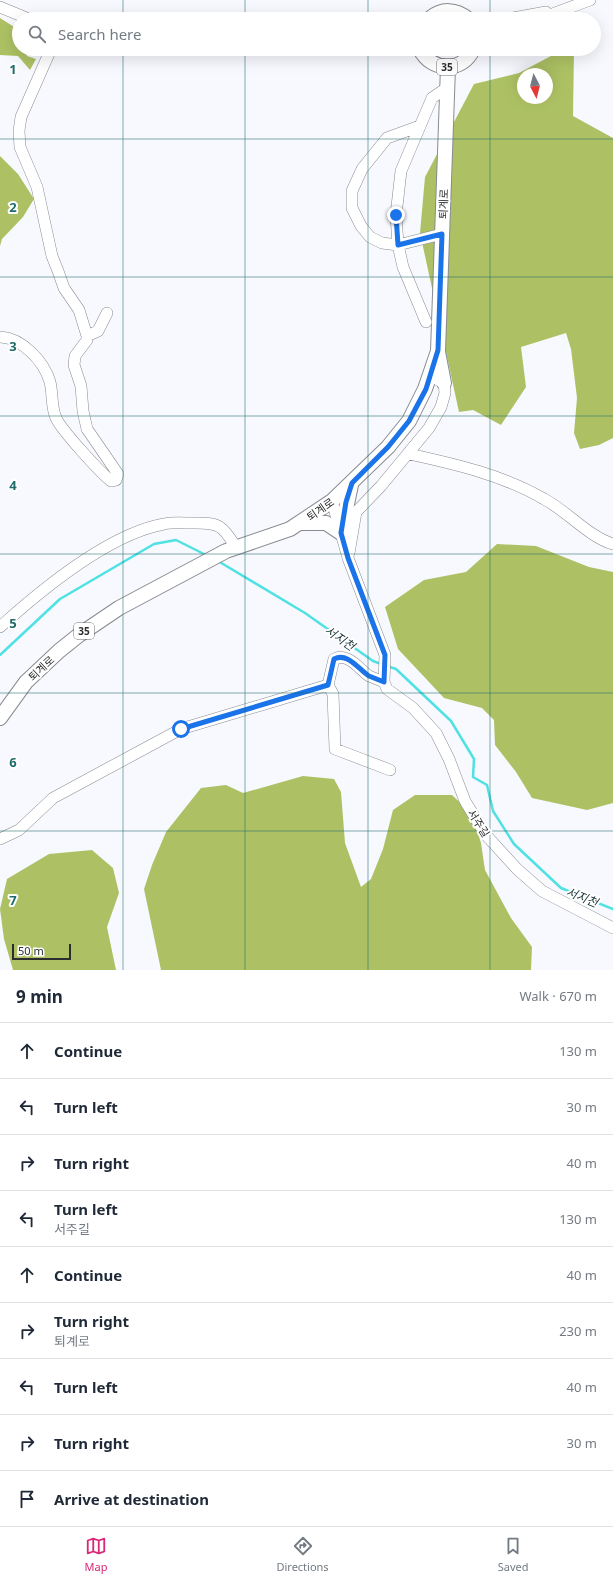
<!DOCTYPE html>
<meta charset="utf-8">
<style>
:root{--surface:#fff;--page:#f6f6f7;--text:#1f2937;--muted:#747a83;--line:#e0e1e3;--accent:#db2777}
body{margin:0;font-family:"Noto Sans","Noto Sans KR",sans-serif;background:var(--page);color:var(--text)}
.compass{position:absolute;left:517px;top:68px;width:36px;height:36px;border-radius:50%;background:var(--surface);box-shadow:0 4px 16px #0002;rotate:173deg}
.scale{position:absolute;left:12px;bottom:10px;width:59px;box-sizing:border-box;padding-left:4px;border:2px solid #2c2d2f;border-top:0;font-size:11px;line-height:14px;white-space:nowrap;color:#2c2d2f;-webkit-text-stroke:3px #fff;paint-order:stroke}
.stop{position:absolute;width:12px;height:12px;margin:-9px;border:3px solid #1a73e8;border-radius:50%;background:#fff}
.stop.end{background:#1a73e8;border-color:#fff;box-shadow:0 1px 4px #0008}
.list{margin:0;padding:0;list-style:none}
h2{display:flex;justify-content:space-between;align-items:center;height:52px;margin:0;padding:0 16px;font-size:17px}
h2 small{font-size:13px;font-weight:400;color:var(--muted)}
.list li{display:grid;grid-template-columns:26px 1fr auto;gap:12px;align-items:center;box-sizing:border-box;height:56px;padding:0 16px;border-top:1px solid var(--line)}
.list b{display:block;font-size:15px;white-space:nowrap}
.list p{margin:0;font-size:13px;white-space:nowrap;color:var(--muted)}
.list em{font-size:13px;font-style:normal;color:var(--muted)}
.icon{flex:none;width:22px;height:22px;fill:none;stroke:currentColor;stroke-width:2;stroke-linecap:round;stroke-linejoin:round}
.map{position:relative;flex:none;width:613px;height:970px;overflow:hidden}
.search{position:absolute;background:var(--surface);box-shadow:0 4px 16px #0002;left:12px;right:12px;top:12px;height:44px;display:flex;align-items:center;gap:10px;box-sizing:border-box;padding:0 14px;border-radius:22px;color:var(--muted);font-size:15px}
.sheet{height:556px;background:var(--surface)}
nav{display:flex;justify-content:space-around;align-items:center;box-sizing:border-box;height:56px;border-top:1px solid var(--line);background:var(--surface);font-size:11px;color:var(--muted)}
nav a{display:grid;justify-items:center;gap:2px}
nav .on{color:var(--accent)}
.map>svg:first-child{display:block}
.forest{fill:#adc164;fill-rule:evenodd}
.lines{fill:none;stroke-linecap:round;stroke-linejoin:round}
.stream{stroke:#50e1e4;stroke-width:2.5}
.minor-casing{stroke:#888b90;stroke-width:12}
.major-casing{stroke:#888b90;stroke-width:16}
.minor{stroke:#fff;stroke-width:11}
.major{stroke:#fff;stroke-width:14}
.route{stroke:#1a73e8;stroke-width:5}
.grid{fill:none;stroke:#206c6a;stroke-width:1;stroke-opacity:0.55}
.labels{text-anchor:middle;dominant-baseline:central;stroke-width:4;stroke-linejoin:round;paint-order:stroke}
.shield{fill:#fff;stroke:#6b6c6d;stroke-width:1}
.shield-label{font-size:10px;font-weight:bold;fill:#2c2d2f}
.street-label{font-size:11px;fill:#2c2d2f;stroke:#fff}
.water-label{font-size:12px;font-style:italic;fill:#203939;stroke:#fff}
.grid-label{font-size:13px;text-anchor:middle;font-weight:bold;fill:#206c6a;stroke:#fff;stroke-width:4;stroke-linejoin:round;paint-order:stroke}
</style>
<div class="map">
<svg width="613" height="970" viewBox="0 0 613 970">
<rect width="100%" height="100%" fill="#f7f9fe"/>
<!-- forest -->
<path class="forest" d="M0 18 19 30V49H24L27 56 36 59 30 70 18 56 0 55Z
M564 49H574L573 116 613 138V438L599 445 580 449 574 433 577 398 571 349 566 333 521 347 526 387 501 425 473 410 459 412 420 233 425 177 474 84 519 73ZM523 74H547V98H523Z
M0 156 18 174 34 199 23 217 2 239 0 246Z
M497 544 536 546 589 567 613 572V803L587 810 532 798 516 772 495 745 494 720 482 708 444 698 398 649 385 607 424 580 466 572Z
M303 776 334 779 341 792 345 843 361 887 371 879 383 849 393 810 415 795H452L472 814 481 843 485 870 511 918 532 947 531 970H161L144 889 152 865 166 832 201 788 226 785 243 793Z
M92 850 113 868 119 893 107 927 116 970H13L4 939 0 909 7 879 49 854Z"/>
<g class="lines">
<!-- stream -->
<path class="stream" d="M218 561 305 613 373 661 381 664
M0 655 60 599 154 544 176 540 208 556
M387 666 396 669 451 721 474 759 473 777 487 785 493 811 514 844 561 888 613 909"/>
<!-- minor casing -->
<g class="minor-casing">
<path id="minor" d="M0 7 29 19
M507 19 546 12
M539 19 590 0
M51 49 21 117 19 131 20 147 37 187 52 256 58 271 64 288 79 310 87 336
M420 126 387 138 362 169 352 191V208L361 226 370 237 382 243 398 245 442 234
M426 322 403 267 398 245 396 215 401 171 432 98 448 87
M0 337C22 338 44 361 50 382 53 394 51 407 56 418 62 431 100 472 111 481L116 480 118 474 87 429 83 411 81 386 74 365 75 356 87 340V336L98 331 107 313
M409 454C455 464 503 475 544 499 567 511 589 537 613 544
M332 501 348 558 385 655 384 682C379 680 374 678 369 676 359 669 348 652 334 659L328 685 333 694 335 749 390 770
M349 553 356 512 381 486 429 428 441 407 445 393 444 383 438 380
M0 627C41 590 109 534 164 524 173 522 183 523 191 523 200 523 214 522 221 528 227 532 232 542 236 547
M384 682 387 689 413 708 436 733 449 759 465 801 485 834 517 869 542 891 613 928
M0 839 19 830 53 798 181 729 328 685"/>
</g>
<!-- major casing -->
<g class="major-casing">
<path id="major" d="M429 19C442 8 456 9 468 19
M420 49C431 72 463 73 473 49
M438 352 444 383
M299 523H326L341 533 351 485
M0 718 26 682 59 651 79 635 119 608 226 551 290 529 332 501 388 447 409 421 425 389 438 351 448 67"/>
</g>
<!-- minor -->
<use href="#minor" class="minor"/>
<!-- major -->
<use href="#major" class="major"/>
</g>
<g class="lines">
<!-- route -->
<path class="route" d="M181 729 328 685 334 659C348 652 358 669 369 676 374 678 379 680 384 682L385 655 348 558 341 533 346 502 352 483 388 447 409 421 426 389 438 350 442 234 398 245 396 215"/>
</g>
<!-- grid -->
<path class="grid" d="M123 0V19M245 0V19M368 0V19M490 0V19M123 49V970M245 49V970M368 49V970M490 49V970M0 139H613M0 277H613M0 416H613M0 554H613M0 693H613M0 831H613"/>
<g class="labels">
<!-- shield labels -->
<g class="shield">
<rect x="437" y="59" width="20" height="16" rx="3"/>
<rect x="74" y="623" width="20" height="16" rx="3"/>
</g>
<g class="shield-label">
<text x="447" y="67">35</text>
<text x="84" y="631">35</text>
</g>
<!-- street labels -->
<g class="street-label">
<text transform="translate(443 204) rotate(-88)">퇴계로</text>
<text transform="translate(320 509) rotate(-35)">퇴계로</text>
<text transform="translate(41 668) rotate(-43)">퇴계로</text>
<text transform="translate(479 823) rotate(57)">서주길</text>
</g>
<!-- water labels -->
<g class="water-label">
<text transform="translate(340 638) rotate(35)">서지천</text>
<text transform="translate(582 897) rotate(22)">서지천</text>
</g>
</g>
<g class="grid-label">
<text x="13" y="74">1</text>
<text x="13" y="212">2</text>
<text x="13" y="351">3</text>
<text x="13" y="490">4</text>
<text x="13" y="628">5</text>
<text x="13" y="767">6</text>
<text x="13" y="905">7</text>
</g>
</svg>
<svg class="compass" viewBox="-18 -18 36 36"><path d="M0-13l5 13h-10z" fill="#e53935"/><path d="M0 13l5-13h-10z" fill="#747a83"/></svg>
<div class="scale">50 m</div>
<div class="stop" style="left:181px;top:729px"></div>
<div class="stop end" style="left:396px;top:215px"></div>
<div class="search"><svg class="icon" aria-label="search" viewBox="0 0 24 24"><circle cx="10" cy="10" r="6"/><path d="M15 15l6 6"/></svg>Search here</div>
</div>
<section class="sheet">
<h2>9 min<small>Walk · 670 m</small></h2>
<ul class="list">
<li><svg class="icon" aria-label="ahead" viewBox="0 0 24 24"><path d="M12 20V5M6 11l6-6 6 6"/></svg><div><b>Continue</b></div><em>130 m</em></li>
<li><svg class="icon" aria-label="left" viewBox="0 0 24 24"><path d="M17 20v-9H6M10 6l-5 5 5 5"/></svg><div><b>Turn left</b></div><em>30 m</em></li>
<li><svg class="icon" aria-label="right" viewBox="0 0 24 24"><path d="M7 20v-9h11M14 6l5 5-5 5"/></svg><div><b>Turn right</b></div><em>40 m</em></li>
<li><svg class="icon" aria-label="left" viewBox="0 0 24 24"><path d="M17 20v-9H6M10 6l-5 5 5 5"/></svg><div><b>Turn left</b><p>서주길</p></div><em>130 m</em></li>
<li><svg class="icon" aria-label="ahead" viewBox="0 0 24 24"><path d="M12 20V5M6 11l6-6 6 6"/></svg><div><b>Continue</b></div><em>40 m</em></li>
<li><svg class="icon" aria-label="right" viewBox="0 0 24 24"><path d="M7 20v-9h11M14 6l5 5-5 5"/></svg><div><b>Turn right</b><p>퇴계로</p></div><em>230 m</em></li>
<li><svg class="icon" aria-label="left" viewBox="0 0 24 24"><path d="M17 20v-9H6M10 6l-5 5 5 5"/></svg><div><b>Turn left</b></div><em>40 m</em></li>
<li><svg class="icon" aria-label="right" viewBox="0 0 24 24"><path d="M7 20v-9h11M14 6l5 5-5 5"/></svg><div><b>Turn right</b></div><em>30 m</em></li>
<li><svg class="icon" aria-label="arrive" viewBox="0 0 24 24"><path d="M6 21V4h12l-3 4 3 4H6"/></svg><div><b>Arrive at destination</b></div></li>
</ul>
</section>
<nav>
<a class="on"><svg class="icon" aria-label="map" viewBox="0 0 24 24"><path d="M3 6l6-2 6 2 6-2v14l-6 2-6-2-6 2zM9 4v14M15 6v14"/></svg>Map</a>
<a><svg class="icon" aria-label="directions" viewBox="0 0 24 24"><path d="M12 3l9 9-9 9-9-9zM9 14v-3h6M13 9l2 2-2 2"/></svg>Directions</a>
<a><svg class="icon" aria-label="saved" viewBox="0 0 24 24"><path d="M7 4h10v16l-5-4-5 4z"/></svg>Saved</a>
</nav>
